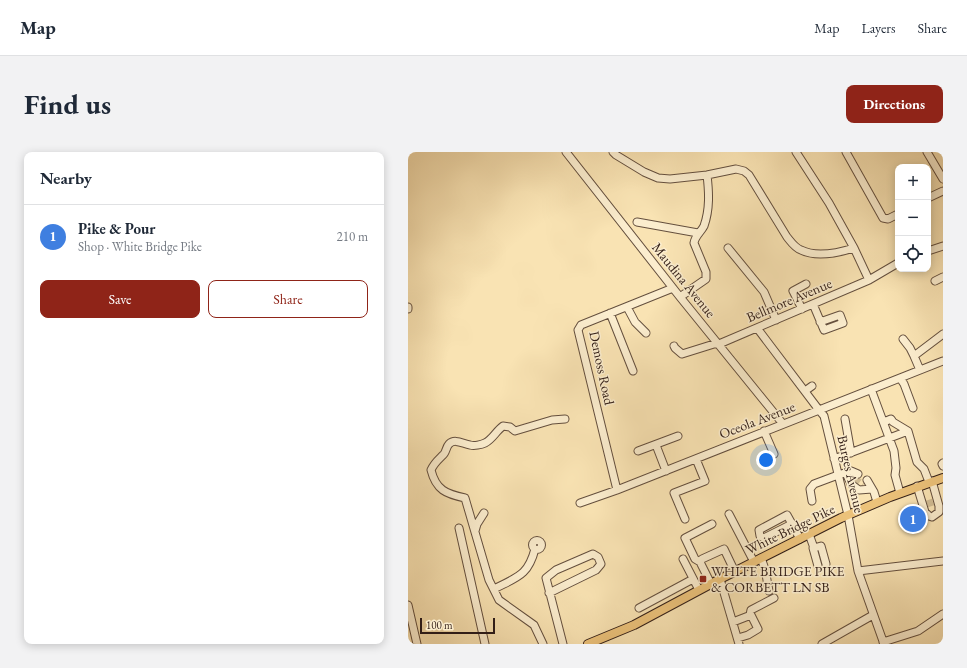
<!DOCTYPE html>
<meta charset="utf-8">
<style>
:root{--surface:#fff;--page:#f2f2f3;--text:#1f2937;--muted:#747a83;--line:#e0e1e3;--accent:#8f2418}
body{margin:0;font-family:"EB Garamond",serif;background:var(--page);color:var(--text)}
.controls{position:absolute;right:12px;top:12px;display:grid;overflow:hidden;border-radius:8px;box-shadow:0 2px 10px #0003}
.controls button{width:36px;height:36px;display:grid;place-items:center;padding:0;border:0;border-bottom:1px solid var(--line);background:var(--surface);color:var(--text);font:20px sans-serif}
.scale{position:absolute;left:12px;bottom:10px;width:75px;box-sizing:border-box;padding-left:4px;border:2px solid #321e17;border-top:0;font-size:11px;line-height:14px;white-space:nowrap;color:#321e17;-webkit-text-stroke:3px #fbedce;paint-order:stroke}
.you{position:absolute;left:358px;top:308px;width:14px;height:14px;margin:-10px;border:3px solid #fff;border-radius:50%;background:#1a73e8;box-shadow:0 0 0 6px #1a73e833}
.badge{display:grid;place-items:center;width:26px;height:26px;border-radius:50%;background:var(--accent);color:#fff;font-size:13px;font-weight:700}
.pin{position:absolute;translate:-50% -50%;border:2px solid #fff;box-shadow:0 1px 4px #0006}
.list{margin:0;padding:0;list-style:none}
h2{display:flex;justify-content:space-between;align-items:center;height:52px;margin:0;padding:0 16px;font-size:17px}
h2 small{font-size:13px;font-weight:400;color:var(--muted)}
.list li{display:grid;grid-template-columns:26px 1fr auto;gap:12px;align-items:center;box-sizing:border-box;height:64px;padding:0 16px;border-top:1px solid var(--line)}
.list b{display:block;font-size:15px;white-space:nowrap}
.list p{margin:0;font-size:13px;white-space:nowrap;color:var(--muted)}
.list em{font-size:13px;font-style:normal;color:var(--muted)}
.actions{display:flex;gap:8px;padding:12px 16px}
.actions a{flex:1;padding:9px 0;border:1px solid var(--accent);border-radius:8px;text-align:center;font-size:14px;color:var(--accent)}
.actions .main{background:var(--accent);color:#fff}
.icon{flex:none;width:22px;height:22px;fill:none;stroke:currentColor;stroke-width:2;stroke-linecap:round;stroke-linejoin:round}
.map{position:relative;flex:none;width:535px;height:492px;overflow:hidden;border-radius:8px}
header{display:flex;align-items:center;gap:24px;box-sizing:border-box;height:56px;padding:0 20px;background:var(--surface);border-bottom:1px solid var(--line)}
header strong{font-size:19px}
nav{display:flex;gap:22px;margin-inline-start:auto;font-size:14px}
.intro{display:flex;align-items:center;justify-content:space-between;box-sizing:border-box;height:96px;padding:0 24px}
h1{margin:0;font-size:28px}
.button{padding:10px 18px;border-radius:8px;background:var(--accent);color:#fff;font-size:14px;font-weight:700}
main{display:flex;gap:24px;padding:0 24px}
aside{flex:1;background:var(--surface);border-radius:8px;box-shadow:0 2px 10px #0003}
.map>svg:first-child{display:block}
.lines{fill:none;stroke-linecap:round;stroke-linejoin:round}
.minor-tunnel{stroke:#d1bc94;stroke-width:7;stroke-dasharray:7 3.5;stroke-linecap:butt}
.minor-casing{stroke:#644f3e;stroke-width:9}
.major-casing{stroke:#321e17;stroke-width:10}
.minor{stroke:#fbedce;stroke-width:7}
.major{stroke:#ecc27a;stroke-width:8}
.poi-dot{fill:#8f2418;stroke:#fbedce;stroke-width:1.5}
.labels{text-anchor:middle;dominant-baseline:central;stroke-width:3;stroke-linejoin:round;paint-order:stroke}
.street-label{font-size:14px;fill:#321e17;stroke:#fbedce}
.poi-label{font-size:14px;fill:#321e17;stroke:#fbedce;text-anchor:start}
</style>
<header>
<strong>Map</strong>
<nav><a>Map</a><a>Layers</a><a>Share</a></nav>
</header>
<div class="intro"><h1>Find us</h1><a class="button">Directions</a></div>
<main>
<aside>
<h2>Nearby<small></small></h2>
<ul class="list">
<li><span class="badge" style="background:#3f7fe0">1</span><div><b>Pike &amp; Pour</b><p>Shop · White Bridge Pike</p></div><em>210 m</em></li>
</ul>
<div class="actions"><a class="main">Save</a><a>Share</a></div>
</aside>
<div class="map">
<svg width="535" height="492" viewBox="0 0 535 492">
<rect width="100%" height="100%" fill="#f9e3b3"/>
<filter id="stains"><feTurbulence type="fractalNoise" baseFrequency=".005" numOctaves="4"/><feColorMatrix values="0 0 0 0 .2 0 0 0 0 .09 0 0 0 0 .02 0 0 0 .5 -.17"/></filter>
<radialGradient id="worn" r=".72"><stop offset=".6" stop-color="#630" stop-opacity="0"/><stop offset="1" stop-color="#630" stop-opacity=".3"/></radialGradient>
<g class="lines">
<!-- minor-tunnel -->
<path class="minor-tunnel" d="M446 326 455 333
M519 352 525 350"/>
<!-- minor casing -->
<g class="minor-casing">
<path id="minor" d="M158 0 272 145 375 272
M205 0 208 3 236 20 250 26 262 27 299 23 328 17 336 19 341 23 379 85C383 90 387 96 393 98 409 106 430 101 446 96L461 128
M388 0 421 51 446 96
M438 0 475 66 480 67 490 62
M519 0 535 27
M520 46 535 39
M229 70 290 81
M320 96 356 140 368 168
M520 99 535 94
M527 129 535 125
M272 145 298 127V120L286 91C287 84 293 80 296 74 302 57 301 40 299 23
M405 152 416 178 435 171 432 163 412 170
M0 155V157
M219 155 227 170 238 181
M394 157 385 139 398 132
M202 161 225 219
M349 176 411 258 416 264 440 363 450 419 476 492
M495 187 502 196 506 204
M266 194 267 196 274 202 306 192H311L461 128 490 111
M512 218 506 204 535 182
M492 226 496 232 505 256
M463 237 486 299 488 316 487 323 492 341
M397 239 404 234
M437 267 443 301
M476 270 483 267 485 270 500 279 509 310 516 317 521 330
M356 279 366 302
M248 293 258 319
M230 299 270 284
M426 307 500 279
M535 311 534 312 535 314
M438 321 443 332 451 338 464 337
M459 328 466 340 469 350
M509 334 517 360 521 364 524 365 531 360V354L524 329
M209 338 170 178 173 173 265 136
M404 349 402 337 406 332 430 323 443 319 450 322
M172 351 209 338 535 209
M321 362 346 410
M379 363 384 372 356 386 352 384 351 378Z
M277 367 266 341 297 329 288 307
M384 372 392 387
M51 376 77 492
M67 379 69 372 76 361
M401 382 406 396 413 394 418 412
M124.5 393a4.5 4.5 0 1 1 9 0a4.5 4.5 0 1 1-9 0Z
M406 396H405L410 414
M353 406 357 417 361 439
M275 407 291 438
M292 410 287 407 277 386 304 372
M450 419 535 409
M312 427 331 492
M303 432 292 410 294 407 316 397 327 420
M86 437C109 425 120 424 127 397
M141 441 188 418 193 412 190 405 185 402 148 418 138 426 155 492
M0 453 9 492
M231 456 285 427
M342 463 343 458 366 446
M325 470 343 463 350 477 340 483 330 486
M475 490 510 479 535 462
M135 492 126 473 91 448 81 428 57 346C38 342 28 338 23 318 26 311 30 308 35 303 38 301 38 295 41 292 47 286 55 292 62 293 66 294 73 293 77 291 85 287 88 279 95 274L102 275 107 279 144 268 157 267
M414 492 465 463"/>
</g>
<!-- major casing -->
<g class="major-casing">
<path id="major" d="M180 492 226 473 312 427 433 366 482 345 535 326"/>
</g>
<!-- minor -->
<use href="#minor" class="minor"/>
<!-- major -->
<use href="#major" class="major"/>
</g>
<!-- markers -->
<rect class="poi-dot" x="291" y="423" width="8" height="8" rx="2"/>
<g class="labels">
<!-- street labels -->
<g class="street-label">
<text transform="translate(276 128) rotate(51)">Maudina Avenue</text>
<text transform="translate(381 148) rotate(-23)">Bellmore Avenue</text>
<text transform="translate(194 216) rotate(78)">Demoss Road</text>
<text transform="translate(349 268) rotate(-21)">Oceola Avenue</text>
<text transform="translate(443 322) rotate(77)">Burges Avenue</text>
<text transform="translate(382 377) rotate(-26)">White Bridge Pike</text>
</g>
<!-- poi labels -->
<g class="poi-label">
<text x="303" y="419">WHITE BRIDGE PIKE<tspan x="303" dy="16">&amp; CORBETT LN SB</tspan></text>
</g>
</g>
<rect width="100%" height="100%" filter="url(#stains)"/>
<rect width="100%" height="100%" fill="url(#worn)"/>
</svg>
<div class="controls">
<button>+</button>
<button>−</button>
<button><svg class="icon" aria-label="locate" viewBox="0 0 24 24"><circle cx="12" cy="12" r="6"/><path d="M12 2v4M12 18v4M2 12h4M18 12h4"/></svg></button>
</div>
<div class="scale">100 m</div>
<div class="you"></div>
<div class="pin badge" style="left:505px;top:367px;background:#3f7fe0">1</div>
</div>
</main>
